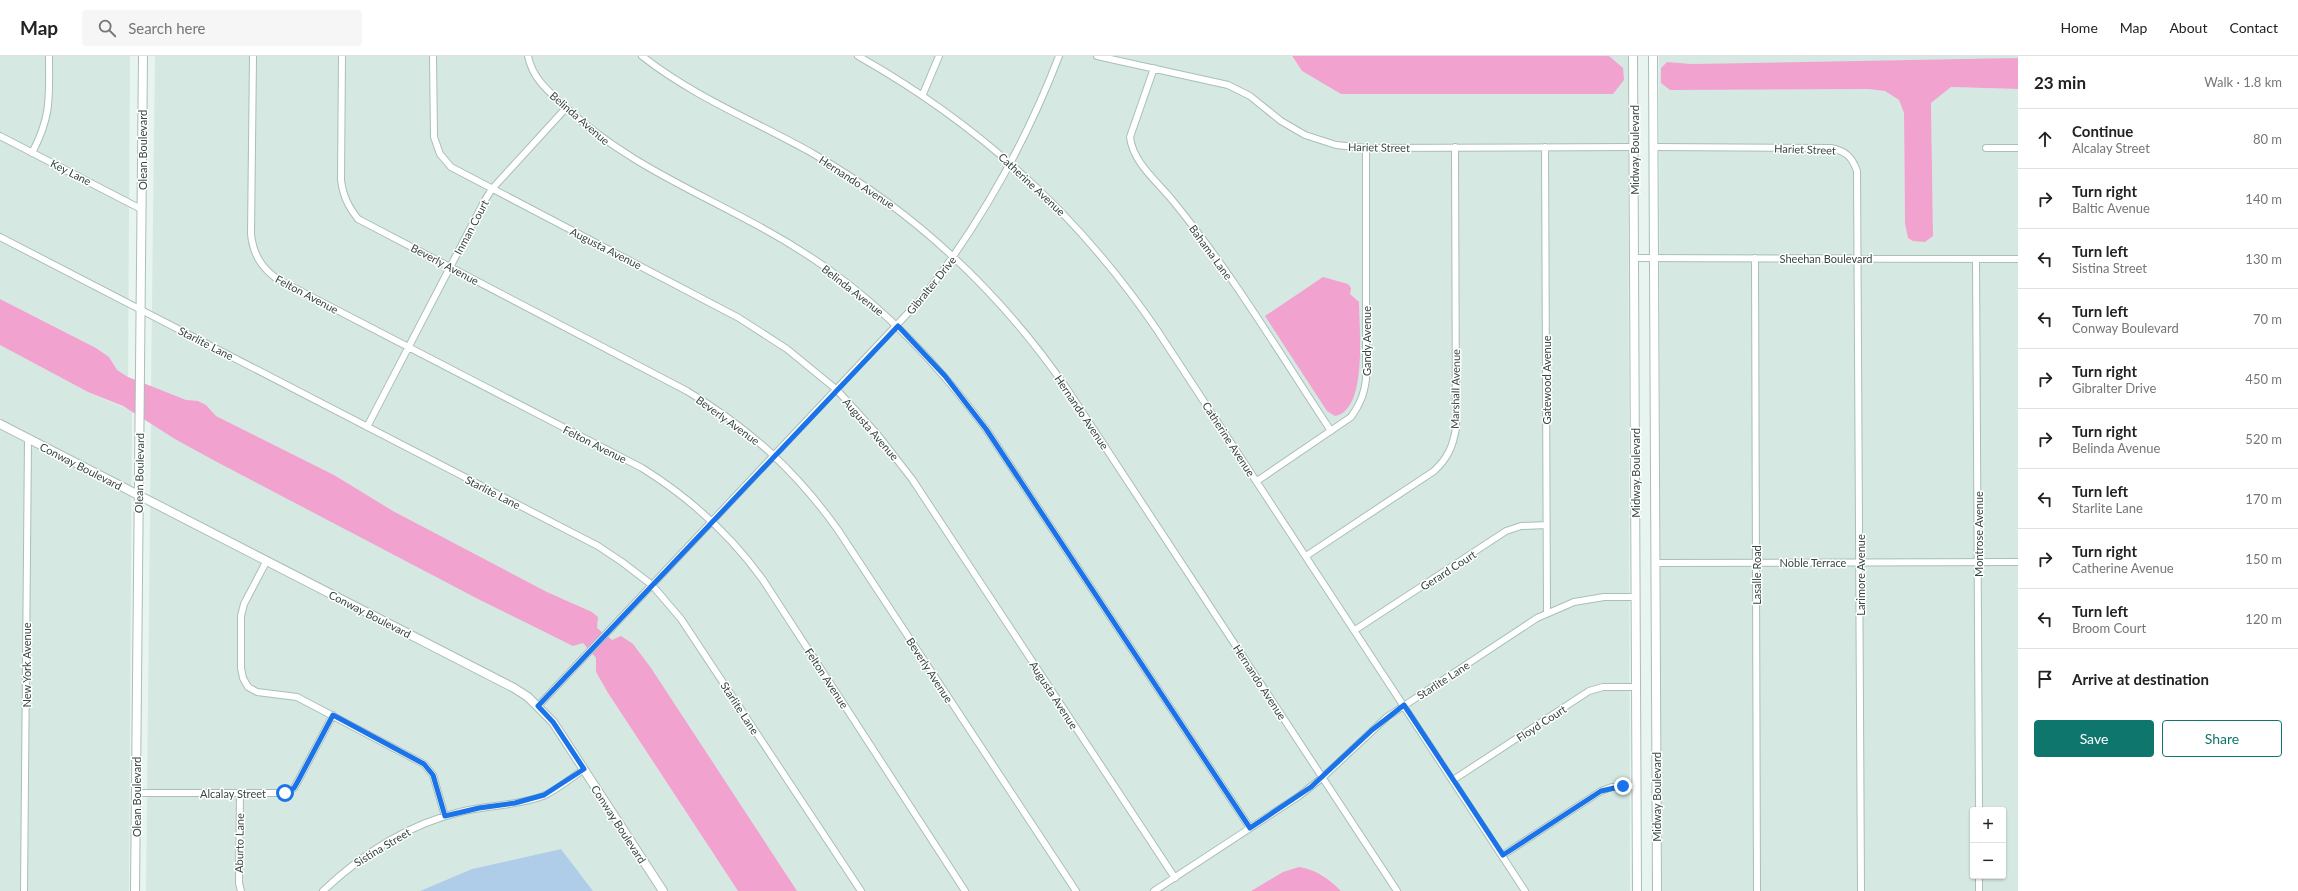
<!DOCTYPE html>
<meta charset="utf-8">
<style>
:root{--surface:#fff;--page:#f6f6f6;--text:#222;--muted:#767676;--line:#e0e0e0;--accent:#0f766e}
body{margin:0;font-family:Lato,sans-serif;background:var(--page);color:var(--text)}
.controls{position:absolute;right:12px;bottom:12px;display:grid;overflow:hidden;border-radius:4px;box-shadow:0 1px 3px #0004}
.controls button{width:36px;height:36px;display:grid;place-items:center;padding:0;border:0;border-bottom:1px solid var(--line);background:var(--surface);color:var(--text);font:20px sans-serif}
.stop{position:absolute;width:12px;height:12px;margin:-9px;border:3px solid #1a73e8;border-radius:50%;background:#fff}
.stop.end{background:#1a73e8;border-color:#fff;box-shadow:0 1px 4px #0008}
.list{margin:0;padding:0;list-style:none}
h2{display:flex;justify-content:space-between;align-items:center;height:52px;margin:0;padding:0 16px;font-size:17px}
h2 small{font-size:13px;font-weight:400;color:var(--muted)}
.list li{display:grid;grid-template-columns:26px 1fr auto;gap:12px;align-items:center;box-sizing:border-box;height:60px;padding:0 16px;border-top:1px solid var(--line)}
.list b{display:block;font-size:15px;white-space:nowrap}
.list p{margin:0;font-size:13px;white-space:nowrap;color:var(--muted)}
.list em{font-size:13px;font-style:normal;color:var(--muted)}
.actions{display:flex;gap:8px;padding:12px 16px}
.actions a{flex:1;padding:9px 0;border:1px solid var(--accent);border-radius:4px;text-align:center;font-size:14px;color:var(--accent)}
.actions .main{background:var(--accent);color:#fff}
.icon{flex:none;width:22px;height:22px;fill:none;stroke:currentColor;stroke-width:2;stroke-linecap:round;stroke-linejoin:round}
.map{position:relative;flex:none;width:2018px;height:835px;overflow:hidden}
header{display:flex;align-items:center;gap:24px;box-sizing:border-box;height:56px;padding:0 20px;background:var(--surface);border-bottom:1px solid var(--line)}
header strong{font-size:19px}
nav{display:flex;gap:22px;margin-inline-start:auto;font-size:14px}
.search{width:280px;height:36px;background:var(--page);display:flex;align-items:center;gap:10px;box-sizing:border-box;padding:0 14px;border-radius:4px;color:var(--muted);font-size:15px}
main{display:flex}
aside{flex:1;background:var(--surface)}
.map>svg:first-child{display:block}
.residential{fill:#d5e8e2;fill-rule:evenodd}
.green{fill:#afcce8}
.water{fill:#f1a2ce}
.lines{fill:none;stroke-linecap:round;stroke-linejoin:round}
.minor-casing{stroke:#a9bfb8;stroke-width:8}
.tertiary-casing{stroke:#a9bfb8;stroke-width:10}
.minor{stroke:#fff;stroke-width:6}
.tertiary{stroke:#fff;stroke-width:8}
.route{stroke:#1a73e8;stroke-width:5}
.labels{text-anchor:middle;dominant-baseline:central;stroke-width:3;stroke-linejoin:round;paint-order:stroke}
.street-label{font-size:11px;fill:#364741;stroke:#fff}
</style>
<header>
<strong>Map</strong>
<div class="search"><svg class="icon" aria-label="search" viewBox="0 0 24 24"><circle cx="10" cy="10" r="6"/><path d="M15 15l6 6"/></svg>Search here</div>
<nav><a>Home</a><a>Map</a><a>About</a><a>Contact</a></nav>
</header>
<main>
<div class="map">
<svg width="2018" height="835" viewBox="0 0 2018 835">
<rect width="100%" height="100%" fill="#e7f4f0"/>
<!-- residential -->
<path class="residential" d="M0 0H130L128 321 117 314 109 301 96 292 0 243Z
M155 0H1291L1302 15 1341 38H1613L1609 0H1605H1628L1630 835H1341L1322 818 1264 827 1251 835H797L700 688 612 585 597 572 598 561 592 556 547 536 393 455 334 419 216 360 206 349 198 345H186L151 331Z
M1659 0H2018V2L1942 5 1692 8 1667 6 1661 27 1670 34 1868 33 1885 35 1899 44 1904 57 1905 168 1908 182 1933 180 1931 47 1951 31 2018 33V835H1661ZM1973 754H2003V820H1973Z
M0 289 88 336 132 355 129 835H0Z
M151 367 215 405 336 468 583 587 596 602V616L608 637 738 835H593L561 793 472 813 420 835H146Z"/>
<!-- green -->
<path class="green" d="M561 793 593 835H420L472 813Z"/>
<!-- water -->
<path class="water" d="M1292 0H1609L1623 12 1624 24 1613 38H1341L1302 15Z
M2018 2V33L1951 31 1931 47 1933 180 1925 186 1913 185 1908 182 1905 168 1904 57 1899 44 1885 35 1868 33 1670 34 1661 27V12L1667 6 1692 8Z
M1323 221 1348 228 1351 232 1350 238 1359 246C1359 272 1368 354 1335 360L1327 355 1265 260Z
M0 243 96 292 109 301 117 314 128 321 186 344 198 345 206 349 216 360 334 419 393 455 547 536 592 556 598 561 597 572 612 584 621 580 633 588 651 612 797 835H738L608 637 596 616V602L583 587 573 590 480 544 215 405 175 383 123 350 88 336 0 289Z
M1299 811C1317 814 1328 822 1341 835H1251L1283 816Z"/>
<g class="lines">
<!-- minor casing -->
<g class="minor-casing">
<path id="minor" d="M253 0 251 178C253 198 261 211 277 223L642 412C690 442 730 478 763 524L965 835
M342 0 341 124C343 140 348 150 358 163L687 335C749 372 796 415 838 474L1076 835
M433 0 434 81 440 98 451 111 739 262 787 293 837 334 877 378 912 423 1175 822
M528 0C532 21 547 34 562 48 623 106 692 133 764 173 786 185 807 198 828 213 890 257 941 312 986 373L1250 772
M642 0C694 41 755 65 812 97 915 156 1000 236 1067 333L1397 835
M858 0C980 69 1078 158 1157 274L1525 835
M1097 0 1228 29 1250 40 1281 65 1305 79 1336 89 1366 92 1634 91
M1154 12 1130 81C1133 107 1157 125 1173 145 1232 217 1280 298 1331 375
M923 38 939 0
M0 80 141 153
M1545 91 1547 556
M1654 91 1831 92C1846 95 1852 101 1857 115L1861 835
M1986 92H2018
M32 97C52 59 49 41 49 0
M0 181 598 490 622 506 652 529 681 563 861 835
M1634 202 2018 203
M1755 202 1757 835
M1976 203 1979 754
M367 371 485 144 492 133 566 52
M1257 425 1351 361C1360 348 1364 339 1366 323V92
M1306 500 1434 415C1448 402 1453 390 1456 372L1455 91
M266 506 244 548 241 560V612L243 622 248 631 257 636 297 641 424 708 433 719 445 760
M1656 507 2018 506
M1355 574 1506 475 1521 470 1546 469
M538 650 924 240C982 165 1025 89 1059 0
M1453 724 1589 635 1603 631H1636
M136 737H285L294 732 298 725 333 659
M240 738 239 827 241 835
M1503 799 1601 735 1612 731 1636 730
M1979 820V835
M24 835 28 383
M323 835C362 798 407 769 460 756 487 749 517 750 543 740 557 734 571 722 584 713
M1154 835 1299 740 1323 721 1387 661 1537 562 1574 546 1604 541H1636"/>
</g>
<!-- tertiary casing -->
<g class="tertiary-casing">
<path id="tertiary" d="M1633 0 1637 835
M1653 0 1657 835
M0 368 514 632 528 641 553 666 663 835
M135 835 143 0"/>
</g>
<!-- minor -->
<use href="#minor" class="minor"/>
<!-- tertiary -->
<use href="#tertiary" class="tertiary"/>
</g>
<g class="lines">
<!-- route -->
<path class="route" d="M285 737 294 732 298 725 333 659 424 708 433 719 445 760 479 752 515 747 544 739 584 713 553 666 538 650 898 270 945 320 986 373 1250 772 1311 731 1372 674 1404 649 1503 799 1601 735 1623 730"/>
</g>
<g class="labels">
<!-- street labels -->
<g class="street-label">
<text transform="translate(580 62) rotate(41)">Belinda Avenue</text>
<text transform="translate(1379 91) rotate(1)">Hariet Street</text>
<text transform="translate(1805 93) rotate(2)">Hariet Street</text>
<text transform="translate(142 94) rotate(-90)">Olean Boulevard</text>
<text transform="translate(1634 94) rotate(-90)">Midway Boulevard</text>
<text transform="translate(71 116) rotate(27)">Key Lane</text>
<text transform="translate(857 126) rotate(33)">Hernando Avenue</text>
<text transform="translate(1032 128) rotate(43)">Catherine Avenue</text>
<text transform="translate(471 171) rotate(-62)">Inman Court</text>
<text transform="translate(606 192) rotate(27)">Augusta Avenue</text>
<text transform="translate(1211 196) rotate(54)">Bahama Lane</text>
<text x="1826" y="202">Sheehan Boulevard</text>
<text transform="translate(445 208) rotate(28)">Beverly Avenue</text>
<text transform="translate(931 229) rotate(-51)">Gibralter Drive</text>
<text transform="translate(853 234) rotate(38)">Belinda Avenue</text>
<text transform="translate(307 238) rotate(28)">Felton Avenue</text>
<text transform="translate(1366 285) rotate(-90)">Gandy Avenue</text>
<text transform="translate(206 287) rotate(27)">Starlite Lane</text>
<text transform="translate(1546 324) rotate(-90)">Gatewood Avenue</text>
<text transform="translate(1455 333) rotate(-89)">Marshall Avenue</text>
<text transform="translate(1082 356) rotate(56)">Hernando Avenue</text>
<text transform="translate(728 364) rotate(36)">Beverly Avenue</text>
<text transform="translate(871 373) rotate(49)">Augusta Avenue</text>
<text transform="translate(1229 383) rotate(57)">Catherine Avenue</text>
<text transform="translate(595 388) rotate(27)">Felton Avenue</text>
<text transform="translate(81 410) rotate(27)">Conway Boulevard</text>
<text transform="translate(139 417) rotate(-89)">Olean Boulevard</text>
<text transform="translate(1635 417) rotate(-90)">Midway Boulevard</text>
<text transform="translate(493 436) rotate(27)">Starlite Lane</text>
<text transform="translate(1978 478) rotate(-90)">Montrose Avenue</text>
<text x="1813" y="506">Noble Terrace</text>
<text transform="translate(1448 514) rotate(-33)">Gerard Court</text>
<text transform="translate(1756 519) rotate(-90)">Lasalle Road</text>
<text transform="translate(1860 519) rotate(-90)">Larimore Avenue</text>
<text transform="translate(370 558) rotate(27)">Conway Boulevard</text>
<text transform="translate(26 609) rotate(-90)">New York Avenue</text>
<text transform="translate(930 614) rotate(57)">Beverly Avenue</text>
<text transform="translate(827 622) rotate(57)">Felton Avenue</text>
<text transform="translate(1443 624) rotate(-33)">Starlite Lane</text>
<text transform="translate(1260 626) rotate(57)">Hernando Avenue</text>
<text transform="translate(1054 639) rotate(57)">Augusta Avenue</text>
<text transform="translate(740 652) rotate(57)">Starlite Lane</text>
<text transform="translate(1541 667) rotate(-33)">Floyd Court</text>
<text x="233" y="737">Alcalay Street</text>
<text transform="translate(136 741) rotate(-90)">Olean Boulevard</text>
<text transform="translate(1656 741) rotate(-90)">Midway Boulevard</text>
<text transform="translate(619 768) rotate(57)">Conway Boulevard</text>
<text transform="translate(239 787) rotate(-89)">Aburto Lane</text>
<text transform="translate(382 791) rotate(-31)">Sistina Street</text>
</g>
</g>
</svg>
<div class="controls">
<button>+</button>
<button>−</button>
</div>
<div class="stop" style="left:285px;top:737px"></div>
<div class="stop end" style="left:1623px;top:730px"></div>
</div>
<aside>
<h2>23 min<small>Walk · 1.8 km</small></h2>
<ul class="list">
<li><svg class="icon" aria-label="ahead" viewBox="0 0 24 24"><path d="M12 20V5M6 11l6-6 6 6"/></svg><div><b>Continue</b><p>Alcalay Street</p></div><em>80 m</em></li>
<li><svg class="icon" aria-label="right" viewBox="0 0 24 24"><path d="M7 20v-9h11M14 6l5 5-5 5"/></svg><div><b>Turn right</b><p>Baltic Avenue</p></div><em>140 m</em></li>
<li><svg class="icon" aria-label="left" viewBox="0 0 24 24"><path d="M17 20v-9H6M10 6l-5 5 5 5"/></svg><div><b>Turn left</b><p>Sistina Street</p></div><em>130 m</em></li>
<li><svg class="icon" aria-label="left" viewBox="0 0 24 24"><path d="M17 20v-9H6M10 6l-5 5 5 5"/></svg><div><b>Turn left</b><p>Conway Boulevard</p></div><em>70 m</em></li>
<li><svg class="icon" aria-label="right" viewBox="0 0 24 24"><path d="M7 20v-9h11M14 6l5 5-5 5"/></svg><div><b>Turn right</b><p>Gibralter Drive</p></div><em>450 m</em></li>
<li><svg class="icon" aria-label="right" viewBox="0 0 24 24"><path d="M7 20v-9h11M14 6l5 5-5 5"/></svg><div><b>Turn right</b><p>Belinda Avenue</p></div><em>520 m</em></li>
<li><svg class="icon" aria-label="left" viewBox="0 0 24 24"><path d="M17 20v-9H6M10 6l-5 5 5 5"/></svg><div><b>Turn left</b><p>Starlite Lane</p></div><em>170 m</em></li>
<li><svg class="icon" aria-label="right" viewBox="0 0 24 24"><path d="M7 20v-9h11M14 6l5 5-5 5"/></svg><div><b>Turn right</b><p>Catherine Avenue</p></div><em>150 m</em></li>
<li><svg class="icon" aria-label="left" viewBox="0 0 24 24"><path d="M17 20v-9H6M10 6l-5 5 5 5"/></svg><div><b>Turn left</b><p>Broom Court</p></div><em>120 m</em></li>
<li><svg class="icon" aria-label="arrive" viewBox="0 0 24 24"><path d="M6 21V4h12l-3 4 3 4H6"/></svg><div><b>Arrive at destination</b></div></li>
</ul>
<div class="actions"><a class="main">Save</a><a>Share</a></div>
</aside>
</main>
